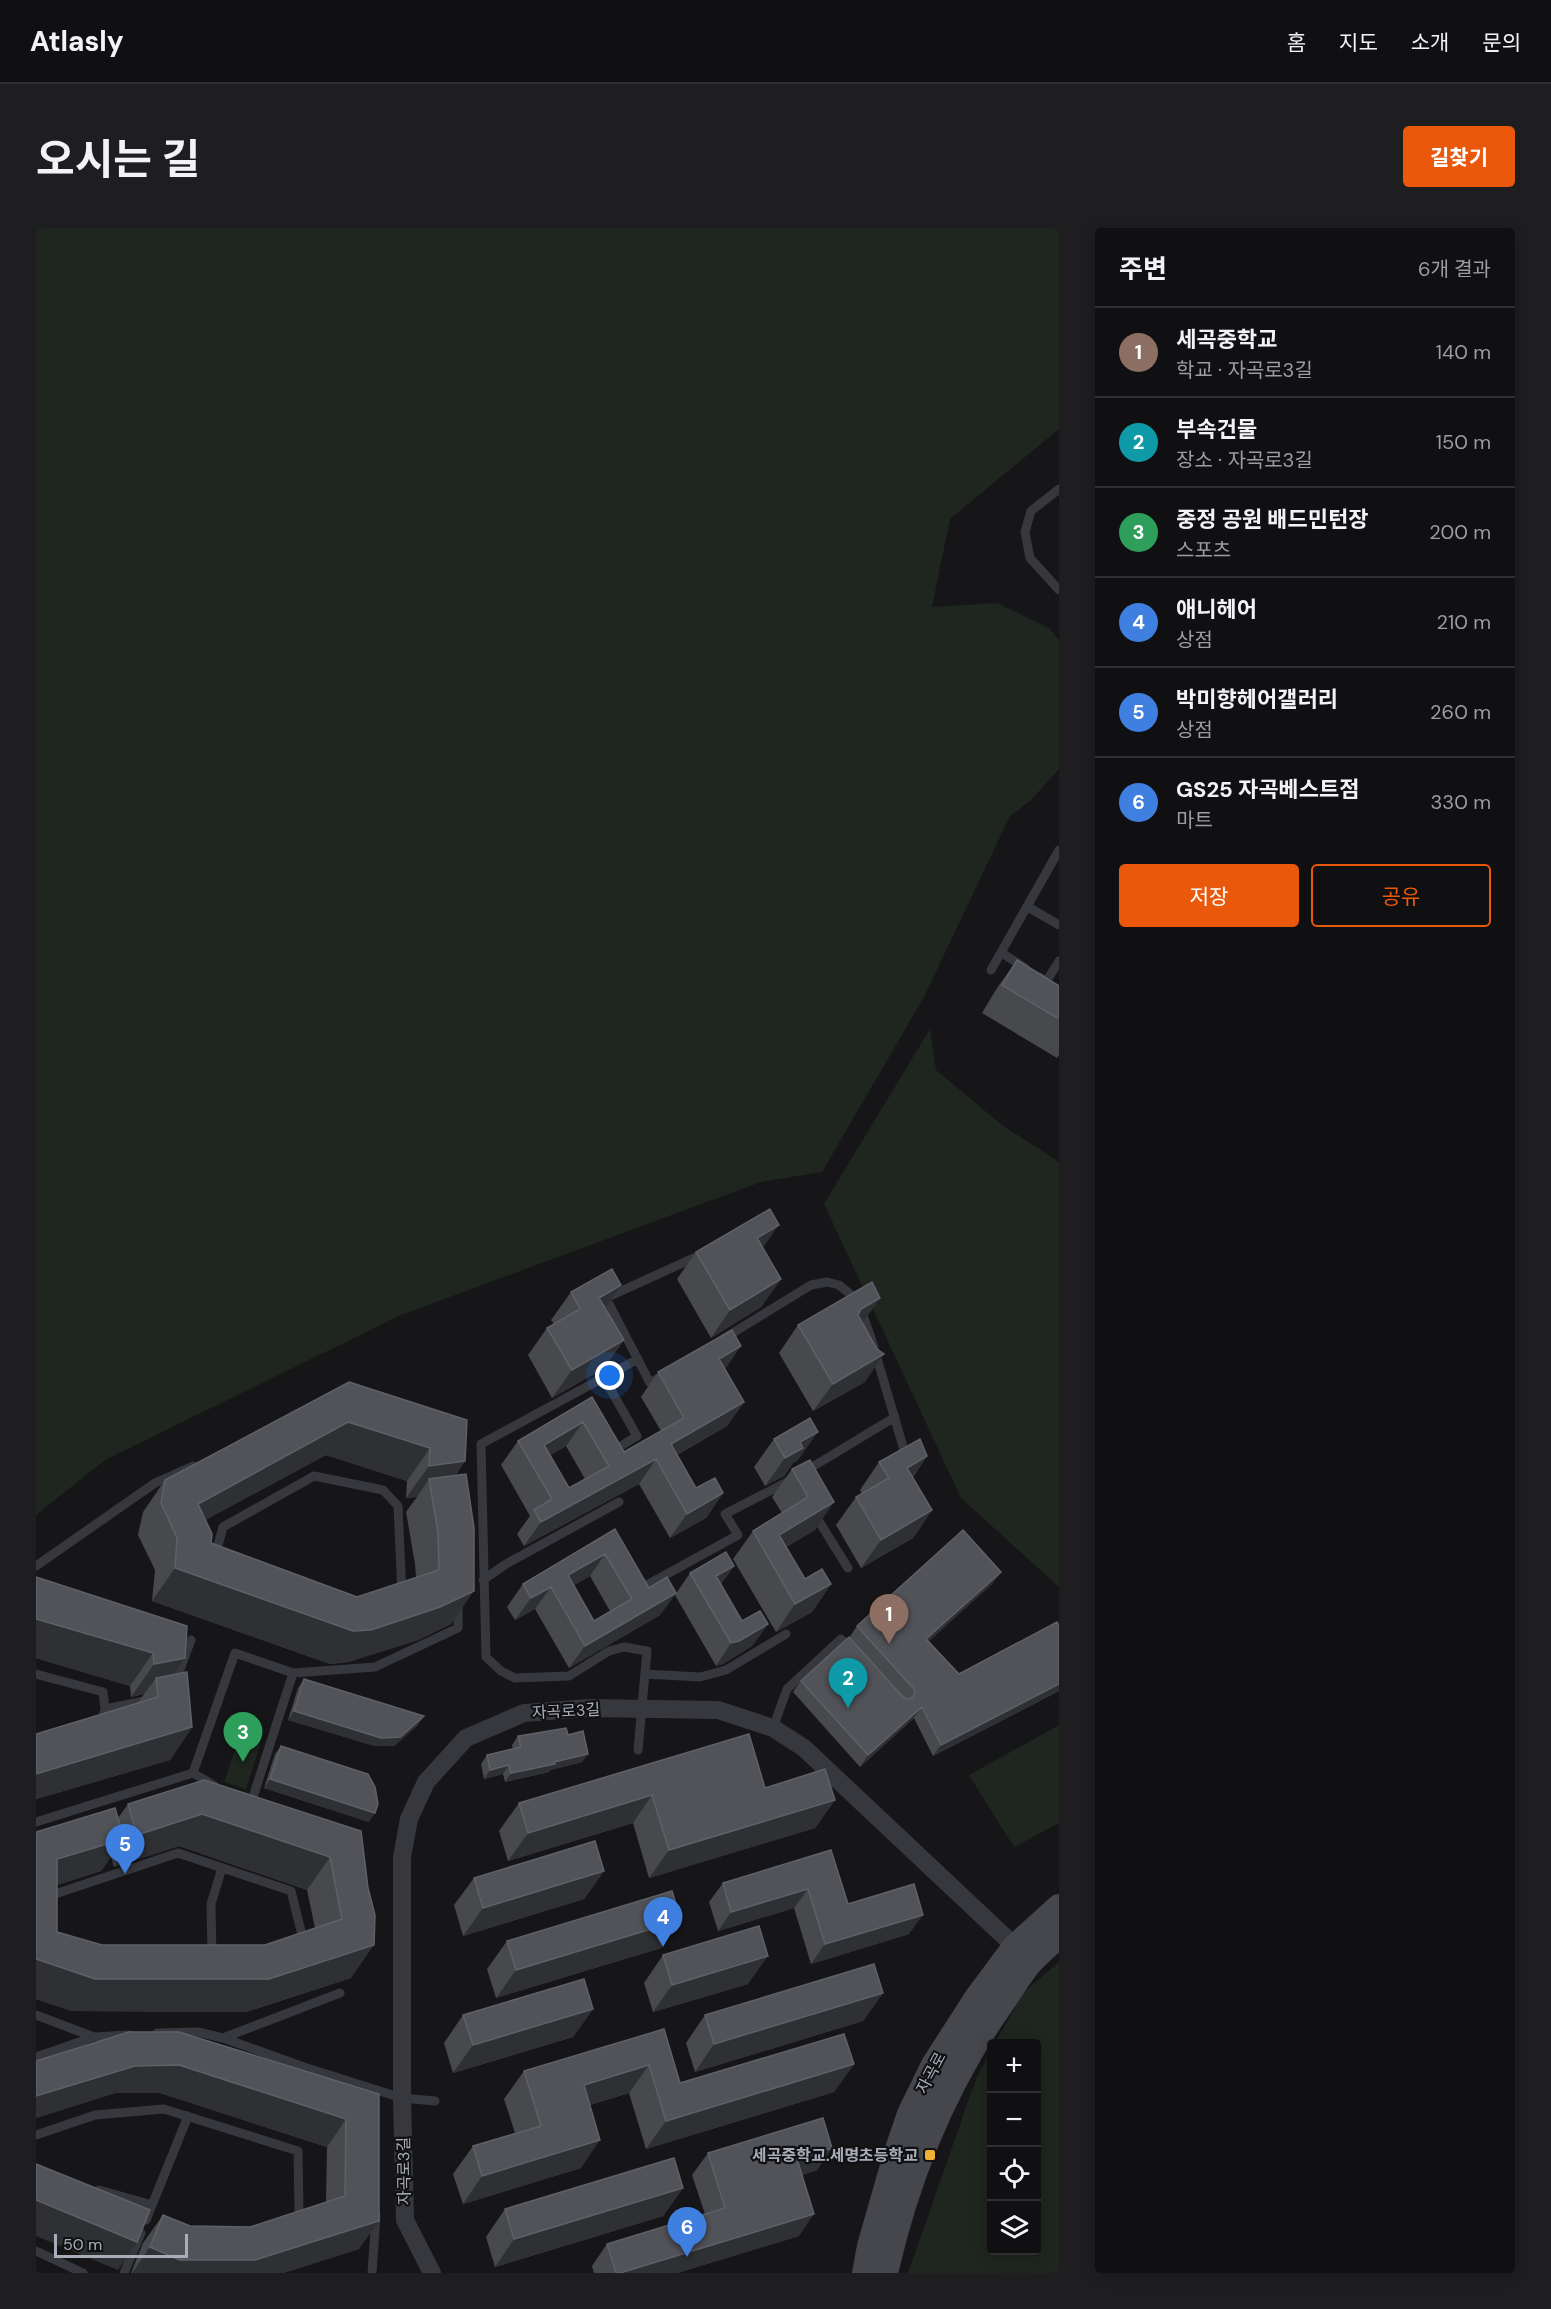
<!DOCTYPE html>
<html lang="ko">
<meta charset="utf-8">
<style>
:root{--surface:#101012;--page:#1e1e20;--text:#f1f3f6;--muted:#9c9d9f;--line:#303032;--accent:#ea580c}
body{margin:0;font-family:"DM Sans","Noto Sans KR",sans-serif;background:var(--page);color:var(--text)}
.controls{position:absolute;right:18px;bottom:18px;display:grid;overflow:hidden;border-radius:6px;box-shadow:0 3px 15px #0003}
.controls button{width:54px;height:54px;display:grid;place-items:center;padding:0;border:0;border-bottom:2px solid var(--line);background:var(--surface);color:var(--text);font:30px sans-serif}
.scale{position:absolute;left:18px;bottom:15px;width:134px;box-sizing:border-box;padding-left:6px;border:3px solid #a8adb8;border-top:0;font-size:16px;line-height:21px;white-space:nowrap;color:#a8adb8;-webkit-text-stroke:4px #111113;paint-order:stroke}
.you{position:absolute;left:574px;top:1148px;width:21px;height:21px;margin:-15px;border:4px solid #fff;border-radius:50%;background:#1a73e8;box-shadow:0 0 0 9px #1a73e833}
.badge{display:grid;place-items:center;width:39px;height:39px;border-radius:50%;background:var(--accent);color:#fff;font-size:20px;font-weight:700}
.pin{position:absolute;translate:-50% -50px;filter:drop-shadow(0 2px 3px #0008)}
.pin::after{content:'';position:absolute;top:32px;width:21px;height:18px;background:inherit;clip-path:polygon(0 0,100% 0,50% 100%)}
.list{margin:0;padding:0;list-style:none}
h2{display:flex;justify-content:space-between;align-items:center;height:78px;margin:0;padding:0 24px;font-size:26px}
h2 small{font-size:20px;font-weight:400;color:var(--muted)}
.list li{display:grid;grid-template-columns:39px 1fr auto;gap:18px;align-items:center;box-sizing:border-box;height:90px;padding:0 24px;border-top:2px solid var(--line)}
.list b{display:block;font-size:22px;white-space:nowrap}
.list p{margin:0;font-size:20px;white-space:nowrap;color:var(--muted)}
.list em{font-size:20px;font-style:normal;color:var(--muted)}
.actions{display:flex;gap:12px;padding:18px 24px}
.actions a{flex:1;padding:14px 0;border:2px solid var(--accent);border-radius:6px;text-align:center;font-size:21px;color:var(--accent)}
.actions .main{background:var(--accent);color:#fff}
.icon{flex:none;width:33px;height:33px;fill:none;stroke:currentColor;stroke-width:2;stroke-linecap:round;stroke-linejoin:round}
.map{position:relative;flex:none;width:1023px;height:2045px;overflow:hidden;border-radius:6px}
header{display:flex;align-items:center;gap:36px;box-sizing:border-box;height:84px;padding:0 30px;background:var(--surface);border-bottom:2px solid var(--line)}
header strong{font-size:28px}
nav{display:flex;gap:33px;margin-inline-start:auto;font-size:21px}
.intro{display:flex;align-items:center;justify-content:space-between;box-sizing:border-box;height:144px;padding:0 36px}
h1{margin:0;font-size:42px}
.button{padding:15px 27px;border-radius:6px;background:var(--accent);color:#fff;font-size:21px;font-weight:700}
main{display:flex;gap:36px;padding:0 36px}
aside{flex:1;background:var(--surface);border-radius:6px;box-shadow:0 3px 15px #0003}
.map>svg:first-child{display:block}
.green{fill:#1e261f}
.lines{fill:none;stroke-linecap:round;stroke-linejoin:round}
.lane{stroke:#37383d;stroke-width:9}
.street{stroke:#37383d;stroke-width:18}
.secondary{stroke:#45474d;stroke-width:26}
.wall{fill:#47494d;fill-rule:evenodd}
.shaded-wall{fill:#2f3033}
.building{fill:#525359;stroke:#5f6168;stroke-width:1.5;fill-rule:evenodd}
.poi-dot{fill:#f2b134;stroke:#111113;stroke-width:2}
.labels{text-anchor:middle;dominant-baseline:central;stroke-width:4.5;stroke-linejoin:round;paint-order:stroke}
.street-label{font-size:16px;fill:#a8adb8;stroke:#111113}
.poi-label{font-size:16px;font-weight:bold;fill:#a8adb8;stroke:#111113;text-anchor:end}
</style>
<header>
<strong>Atlasly</strong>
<nav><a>홈</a><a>지도</a><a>소개</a><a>문의</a></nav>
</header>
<div class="intro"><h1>오시는 길</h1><a class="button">길찾기</a></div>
<main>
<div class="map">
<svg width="1023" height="2045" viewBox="0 0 1023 2045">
<rect width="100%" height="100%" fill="#161618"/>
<!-- green -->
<path class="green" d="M0 0H1023V201L914 291 896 379 961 375 1013 400 1023 412V541L994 573 974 588 888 769 786 944 725 954 365 1087 69 1232 0 1287Z
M894 801 900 842 966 897 1023 934V1359L925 1270 788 976Z
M1023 1497V1595L978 1619 933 1547Z
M204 1507 225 1514 210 1561 188 1554Z
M1023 1734V2045H872L940 1851 955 1822 956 2022H1000V1816L959 1815 987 1765Z"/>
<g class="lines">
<!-- lane -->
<path class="lane" d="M1023 261 995 283 989 304 994 330 1023 362
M992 679 1023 697
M966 725 989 740
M955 742 1023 622
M1003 749 1010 754 1023 733
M687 1111 775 1057 791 1054 803 1057 814 1066 824 1079 835 1110 871 1232
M602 1131 445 1216 450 1429 465 1443 479 1450 533 1448 573 1423 588 1419 611 1423 602 1522
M624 1149 614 1155 570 1070 664 1027
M568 1150 601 1208 575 1224
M768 1244 859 1189
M278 1248 347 1262 362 1278 366 1366 293 1390 174 1346 187 1299Z
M779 1287 812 1340
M0 1338 119 1255 157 1238
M447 1352 470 1336 583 1274
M611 1357 702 1307 689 1286 755 1252
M0 1446 67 1464 69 1481 65 1497
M609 1446 664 1449 690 1442 750 1406
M139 1455 155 1412
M69 1481 114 1472
M737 1500 751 1461 805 1411 815 1422
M157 1545 179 1558
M217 1569 257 1445
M0 1594 157 1545 199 1425 257 1445 339 1439 422 1400V1376
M142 1625 255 1663 266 1707 262 1716 187 1740 43 1743C37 1740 26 1737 21 1732 10 1722 11 1682 13 1668Z
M176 1728 175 1676 186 1640
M0 1787 58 1809 93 1807
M121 1805 162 1804 187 1810 268 1839 366 1870 399 1873
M187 1810 304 1765
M0 1829 58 1809
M0 1907 59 1887 128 1881 262 1923 263 1985
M63 1962 116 1977
M110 1992 152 1888
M0 2023 47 2045
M88 2045 105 2005
M336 2045 340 1988"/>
<!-- street -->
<path class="street" d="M396 2045 369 1992 366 1870V1629L373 1591 390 1554 430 1510 488 1485 553 1480 682 1482 737 1500 768 1520 987 1726"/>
<!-- secondary -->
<path class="secondary" d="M829 2045 834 2018 861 1924 874 1886 898 1837 941 1770 979 1719 1023 1679
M849 2045C871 1948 909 1855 967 1773 976 1760 985 1744 996 1732 1005 1723 1014 1715 1023 1707"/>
</g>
<!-- wall -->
<path class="wall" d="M981 732 1023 758V827L1021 830 946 785 961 760Z
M727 1020 745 1051 725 1079 675 1110 641 1051 660 1024Z
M535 1064 569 1080 588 1112 568 1140 516 1170 492 1127 511 1100 518 1096 515 1092Z
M844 1070 826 1095 829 1154 777 1183 743 1125 762 1097Z
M689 1141 708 1174 691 1198 641 1227 660 1260 687 1265 670 1290 634 1310 603 1256 488 1318 481 1306 494 1288 465 1237 482 1213 556 1169 588 1224 625 1203 605 1169 622 1144ZM530 1218 549 1251 533 1260 514 1227Z
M313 1154 429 1233 419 1248 415 1396 382 1412 312 1434 294 1436 116 1373 119 1342 102 1307 107 1284 129 1252ZM290 1227 371 1253 370 1270 381 1269 370 1284 379 1336 380 1350 321 1369 175 1315 169 1292Z
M738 1211 762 1232 757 1235 748 1248 729 1258 718 1239Z
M891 1228 877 1249 896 1282 877 1310 825 1340 800 1297 820 1269 826 1266 824 1262 843 1234Z
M774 1232 779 1302 750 1319 769 1351 795 1356 776 1384 740 1404 697 1331 717 1303 746 1285 736 1269 756 1241Z
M579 1301 613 1360 640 1365 624 1387 533 1440 499 1381 479 1392 471 1379 487 1356ZM554 1348 574 1383 558 1393 538 1357Z
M698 1338 685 1356 706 1393 732 1396 716 1418 687 1436 680 1438 639 1367 654 1345Z
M0 1349 149 1430 138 1446 156 1499 134 1532 0 1571V1506L102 1475 108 1466 95 1469 94 1458 0 1430Z
M957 1355 893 1413 923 1446 1023 1398V1463L897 1528 878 1490 824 1539 757 1464 765 1453 813 1410 821 1398Z
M268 1451 382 1497 358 1518H339L252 1492 262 1460Z
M532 1507 552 1526 546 1534 514 1542 513 1544 469 1554 467 1546 448 1551 445 1536 451 1527 477 1521 476 1517 482 1508Z
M245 1518 333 1594 228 1560 239 1526Z
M729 1560 799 1572 779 1600 613 1650 597 1595 472 1633 463 1603 483 1575Z
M92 1576 325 1603 315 1750 210 1784 36 1783 0 1771V1604L82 1590ZM143 1618 271 1662 279 1700 229 1717H66L21 1704V1657L65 1643 75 1629 78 1639Z
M795 1622 812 1676 873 1706 775 1736 758 1680 682 1703 673 1674 687 1655Z
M568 1643 548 1671 427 1708 418 1677 438 1650Z
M645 1692 625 1720 460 1770 451 1741 471 1713Z
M627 1727 712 1756 617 1784 608 1755Z
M847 1765 827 1793 659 1844 650 1815 669 1787Z
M557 1781 537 1809 417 1845 408 1815 427 1787Z
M628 1801 644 1855 818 1836 798 1864 610 1921 593 1865 554 1877 545 1940 427 1976 417 1946 437 1918 479 1905 468 1871 488 1843Z
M0 1833 343 1866 323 2021 247 2045H95L107 2015 127 1987 154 1998 214 1999 290 1974 291 1919 124 1865H79L0 1890Z
M796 1920 781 1942 766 1947 763 2008 641 2045H558L556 2038 571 2016 669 1986 656 1947 672 1925Z
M647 1960 627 1988 459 2039 450 2009 469 1981Z"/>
<!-- shaded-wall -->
<path class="shaded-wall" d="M743 997 723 1025 721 1010Z
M745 1051 725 1079 675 1110 694 1082Z
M585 1057 566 1085 563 1070Z
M844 1070 825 1097 805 1108 825 1081Z
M588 1112 568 1140 516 1170 536 1142Z
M705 1118 688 1143 683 1131Z
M848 1126 829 1154 777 1183 797 1156Z
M708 1174 691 1198 623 1237 635 1216Z
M312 1194 394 1220 371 1253 290 1227 140 1308 162 1276Z
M547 1194 530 1218 496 1238 508 1217Z
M782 1204 762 1232 757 1235 748 1248 729 1258 749 1230 764 1214Z
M891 1228 871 1256V1240Z
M620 1231 603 1256 488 1318 505 1294Z
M429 1233 406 1265 393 1251 381 1269 370 1270 393 1238Z
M687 1265 670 1290 634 1310 651 1286Z
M798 1274 779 1302 732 1329 743 1307Z
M896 1282 877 1310 825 1340 845 1312Z
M569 1326 554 1348 520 1368 532 1347Z
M698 1338 682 1360 680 1348Z
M139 1340 317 1403 438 1363 415 1396 382 1412 312 1434 294 1436 116 1373Z
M965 1344 957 1355 883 1422 890 1411Z
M795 1356 776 1384 740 1404 759 1376Z
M515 1359 499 1381 479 1392 495 1370Z
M640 1365 624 1387 533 1440 549 1418Z
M0 1391 117 1425 94 1458 0 1430Z
M732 1396 716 1418 687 1436 680 1438 695 1415Z
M149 1430 127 1463 120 1450 108 1466 95 1469 118 1436Z
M1023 1456V1463L897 1528 905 1517Z
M886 1479 878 1490 824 1539 832 1527Z
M258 1483 388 1488 382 1497 358 1518H339L252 1492Z
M156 1499 134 1532 0 1571V1546Z
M552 1526 546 1534 514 1542 513 1544 469 1554 475 1545Z
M473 1537 467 1546 448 1551 454 1542Z
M234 1551 339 1585 333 1594 228 1560Z
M616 1567 597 1595 472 1633 492 1605Z
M799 1572 779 1600 613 1650 633 1622Z
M166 1586 294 1629 271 1662 143 1618 78 1639 101 1607Z
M88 1611 65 1643 0 1663 21 1631Z
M568 1643 548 1671 427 1708 447 1680Z
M772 1661 758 1680 682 1703 695 1684Z
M887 1687 873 1706 775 1736 789 1716Z
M645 1692 625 1720 460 1770 480 1742Z
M338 1717 315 1750 210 1784 36 1783 0 1771V1731Z
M732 1728 712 1756 617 1784 636 1757Z
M847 1765 827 1793 659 1844 678 1816Z
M557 1781 537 1809 417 1845 437 1817Z
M818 1836 798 1864 610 1921 630 1893Z
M143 1837 310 1891 291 1919 124 1865H79L0 1890V1868L99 1838Z
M613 1837 593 1865 528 1885 548 1857Z
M564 1912 545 1940 427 1976 446 1948Z
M796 1920 781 1942 746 1953 761 1931Z
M647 1960 627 1988 459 2039 478 2011Z
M0 1972 101 2014 82 2042 0 2008Z
M778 1986 763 2008 641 2045H584Z
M343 1993 323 2021 247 2045H96L114 2019Z"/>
<!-- building -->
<path class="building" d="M981 732 1023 758V791L966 757Z
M734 981 743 997 721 1010 745 1051 694 1082 660 1024Z
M576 1041 585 1057 563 1070 588 1112 536 1142 511 1100 544 1081 535 1064Z
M836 1054 844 1070 825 1081 822 1087 841 1121 848 1126 797 1156 762 1097Z
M696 1102 705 1118 683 1131 708 1174 635 1216 660 1260 679 1250 687 1265 651 1286 620 1231 505 1294 498 1282 516 1271 482 1213 556 1169 588 1224 648 1190 622 1144ZM547 1194 573 1238 533 1260 508 1217Z
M313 1154 431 1192 429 1233 393 1238 394 1220 312 1194 162 1276 176 1306 175 1315 321 1369 403 1342 402 1304 393 1251 430 1246 438 1300V1363L404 1379 335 1402 317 1403 139 1340 141 1310 125 1275 129 1252Z
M774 1190 782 1204 764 1214 767 1220 749 1230 738 1211Z
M884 1211 891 1228 871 1240 896 1282 845 1312 820 1269 853 1250 843 1234Z
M774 1232 798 1274 743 1307 769 1351 786 1341 795 1356 759 1376 717 1303 772 1269 756 1241Z
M579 1301 613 1360 631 1349 640 1365 549 1418 515 1359 495 1370 487 1356ZM569 1326 596 1371 558 1393 532 1347Z
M927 1302 965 1344 890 1411 923 1446 1021 1394 1023 1398V1456L905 1517 886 1479 832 1527 765 1453 813 1409 867 1469 873 1471 877 1469 879 1464 877 1460 821 1398Z
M690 1324 698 1338 680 1348 706 1393 724 1383 732 1396 703 1413 695 1415 654 1345Z
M0 1349 151 1398 149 1430 118 1436 117 1425 0 1391Z
M151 1444 156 1499 0 1546V1506L122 1469 120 1450Z
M268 1451 388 1488 364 1509 345 1510 258 1483Z
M530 1500 532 1507 547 1503 552 1526 518 1534 519 1536 475 1545 473 1537 454 1542 451 1527 485 1519 482 1508Z
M713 1506 729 1560 789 1541 799 1572 633 1622 616 1567 492 1605 483 1575Z
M245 1518 332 1546 339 1559 342 1576 339 1585 234 1551Z
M168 1552 325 1603 332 1660 339 1687 338 1717 233 1751H59L0 1731V1604L79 1580 88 1611 21 1631V1704L66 1717H229L306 1691 294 1629 166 1586 101 1607 92 1576Z
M559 1613 568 1643 447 1680 438 1650Z
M795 1622 812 1676 878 1656 887 1687 789 1716 772 1661 695 1684 687 1655Z
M636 1663 645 1692 480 1742 471 1713Z
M723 1698 732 1728 636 1757 627 1727Z
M838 1736 847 1765 678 1816 669 1787Z
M548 1751 557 1781 437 1817 427 1787Z
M628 1801 644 1855 808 1806 818 1836 630 1893 613 1837 548 1857 564 1912 446 1948 437 1918 505 1898 488 1843Z
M93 1804H143L343 1866V1993L219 2032H144L114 2019 127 1987 154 1998 214 1999 309 1968 310 1891 143 1837 99 1838 0 1868V1833Z
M787 1890 796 1920 761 1931 778 1986 584 2045H580L571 2016 689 1980 672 1925Z
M638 1930 647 1960 478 2011 469 1981Z
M0 1936 114 1982 101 2014 0 1972Z"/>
<!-- markers -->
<rect class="poi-dot" x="888" y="1921" width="12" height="12" rx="3"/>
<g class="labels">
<!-- street labels -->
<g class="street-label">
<text transform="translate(530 1483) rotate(-3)">자곡로3길</text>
<text transform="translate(895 1845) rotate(-62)">자곡로</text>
<text transform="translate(368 1943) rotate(-91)">자곡로3길</text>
</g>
<!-- poi labels -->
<g class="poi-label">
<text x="882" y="1927">세곡중학교.세명초등학교</text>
</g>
</g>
</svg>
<div class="controls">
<button>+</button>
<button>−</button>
<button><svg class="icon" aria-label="locate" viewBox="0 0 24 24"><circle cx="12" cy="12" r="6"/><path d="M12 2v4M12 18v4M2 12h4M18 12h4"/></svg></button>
<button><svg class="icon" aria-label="layers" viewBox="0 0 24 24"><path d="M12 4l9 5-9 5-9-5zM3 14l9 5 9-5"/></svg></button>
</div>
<div class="scale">50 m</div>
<div class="you"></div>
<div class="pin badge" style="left:853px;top:1416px;background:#8d6e63">1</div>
<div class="pin badge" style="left:812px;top:1480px;background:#0f9aa8">2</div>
<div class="pin badge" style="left:207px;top:1534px;background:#2e9e5b">3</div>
<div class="pin badge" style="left:627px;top:1719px;background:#3f7fe0">4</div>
<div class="pin badge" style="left:89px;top:1646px;background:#3f7fe0">5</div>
<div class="pin badge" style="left:651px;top:2029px;background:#3f7fe0">6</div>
</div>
<aside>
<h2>주변<small>6개 결과</small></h2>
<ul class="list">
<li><span class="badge" style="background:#8d6e63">1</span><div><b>세곡중학교</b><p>학교 · 자곡로3길</p></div><em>140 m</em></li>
<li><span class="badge" style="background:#0f9aa8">2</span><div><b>부속건물</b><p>장소 · 자곡로3길</p></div><em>150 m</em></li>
<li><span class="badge" style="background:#2e9e5b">3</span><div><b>중정 공원 배드민턴장</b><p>스포츠</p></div><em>200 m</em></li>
<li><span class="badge" style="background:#3f7fe0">4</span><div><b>애니헤어</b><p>상점</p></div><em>210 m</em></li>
<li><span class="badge" style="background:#3f7fe0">5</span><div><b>박미향헤어갤러리</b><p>상점</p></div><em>260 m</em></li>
<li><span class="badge" style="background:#3f7fe0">6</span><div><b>GS25 자곡베스트점</b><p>마트</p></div><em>330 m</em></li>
</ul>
<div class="actions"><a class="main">저장</a><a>공유</a></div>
</aside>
</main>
